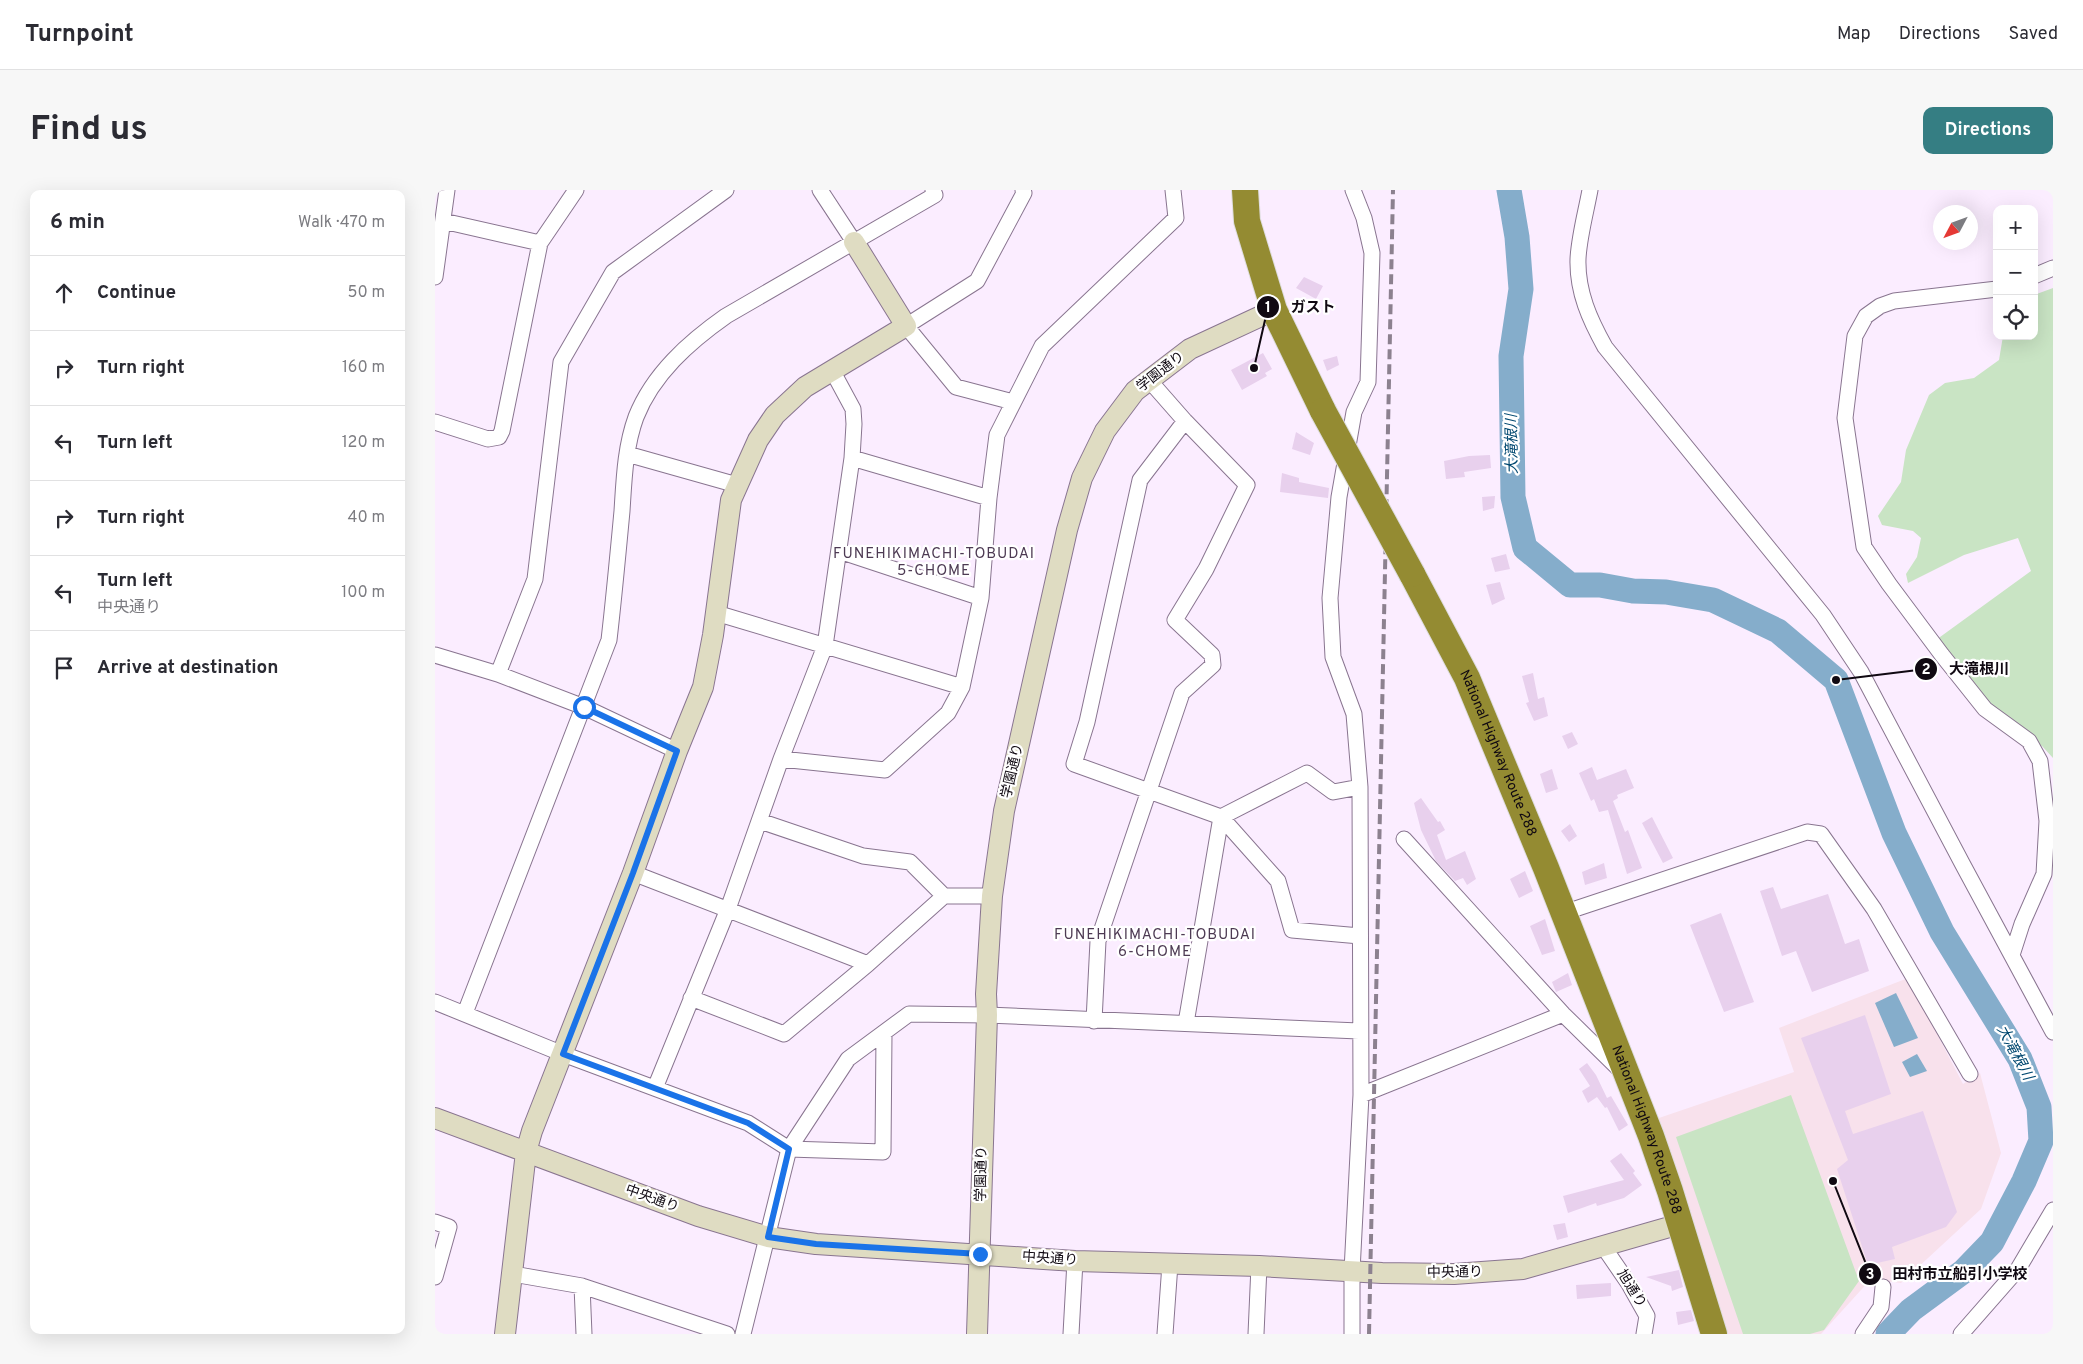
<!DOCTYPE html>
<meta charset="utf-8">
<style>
:root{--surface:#fff;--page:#f7f7f7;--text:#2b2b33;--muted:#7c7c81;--line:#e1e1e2;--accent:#357e83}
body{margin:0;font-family:Overpass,"Noto Sans JP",sans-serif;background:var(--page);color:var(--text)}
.controls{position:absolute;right:15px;top:15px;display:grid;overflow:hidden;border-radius:10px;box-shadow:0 5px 20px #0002}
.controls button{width:45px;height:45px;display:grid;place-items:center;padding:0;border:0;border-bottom:1px solid var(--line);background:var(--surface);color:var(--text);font:25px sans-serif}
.compass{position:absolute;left:1498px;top:15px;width:45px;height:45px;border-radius:50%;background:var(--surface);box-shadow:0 5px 20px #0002;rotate:229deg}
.stop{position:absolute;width:15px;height:15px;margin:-11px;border:4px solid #1a73e8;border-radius:50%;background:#fff}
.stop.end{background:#1a73e8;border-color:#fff;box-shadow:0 1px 5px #0008}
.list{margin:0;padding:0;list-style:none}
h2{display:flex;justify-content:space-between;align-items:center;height:65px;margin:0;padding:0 20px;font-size:21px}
h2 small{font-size:16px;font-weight:400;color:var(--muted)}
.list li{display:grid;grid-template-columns:32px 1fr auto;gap:15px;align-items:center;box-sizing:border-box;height:75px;padding:0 20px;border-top:1px solid var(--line)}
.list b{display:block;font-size:19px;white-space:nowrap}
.list p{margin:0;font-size:16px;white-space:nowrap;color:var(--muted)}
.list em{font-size:16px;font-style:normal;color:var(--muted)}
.icon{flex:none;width:28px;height:28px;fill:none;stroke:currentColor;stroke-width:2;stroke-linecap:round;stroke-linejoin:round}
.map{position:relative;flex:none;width:1618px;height:1144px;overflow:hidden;border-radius:10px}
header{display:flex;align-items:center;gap:30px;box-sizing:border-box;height:70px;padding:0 25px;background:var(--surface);border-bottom:1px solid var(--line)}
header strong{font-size:24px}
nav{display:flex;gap:28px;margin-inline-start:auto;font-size:18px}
.intro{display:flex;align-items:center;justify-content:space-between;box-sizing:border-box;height:120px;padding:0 30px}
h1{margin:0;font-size:35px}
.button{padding:12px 22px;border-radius:10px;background:var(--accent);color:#fff;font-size:18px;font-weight:700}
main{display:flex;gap:30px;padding:0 30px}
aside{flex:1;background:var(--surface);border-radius:10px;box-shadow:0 5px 20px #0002}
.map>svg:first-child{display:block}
.education{fill:#f8e1ec}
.green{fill:#c9e4c4}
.water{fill:#85adcb}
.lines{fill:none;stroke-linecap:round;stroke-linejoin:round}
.river{stroke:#85adcb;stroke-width:25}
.building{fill:#e8d0ed}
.street-casing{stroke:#897590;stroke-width:17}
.secondary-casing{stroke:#897590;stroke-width:22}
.highway-casing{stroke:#deddde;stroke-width:28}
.street{stroke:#fff;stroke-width:15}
.secondary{stroke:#dfdcc2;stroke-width:20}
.highway{stroke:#948b32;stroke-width:26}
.rail{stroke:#8c818f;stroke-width:4;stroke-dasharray:10 5;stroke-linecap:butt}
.highway-bridge-casing{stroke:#deddde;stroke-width:28;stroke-linecap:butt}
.highway-bridge{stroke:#948b32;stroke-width:26}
.route{stroke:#1a73e8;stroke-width:6}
.labels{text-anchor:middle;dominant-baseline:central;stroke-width:4.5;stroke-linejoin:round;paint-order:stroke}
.street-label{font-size:14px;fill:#100912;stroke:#fff}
.water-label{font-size:15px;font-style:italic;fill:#004870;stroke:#fff}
.neighbourhood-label{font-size:15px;letter-spacing:1px;fill:#4d3a53;stroke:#fff}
.leader{fill:none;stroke:#100912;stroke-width:2}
.callout-dot{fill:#100912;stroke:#fff;stroke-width:2}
.mark-label{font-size:15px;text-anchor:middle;font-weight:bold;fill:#fff}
.callout-label{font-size:15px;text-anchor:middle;font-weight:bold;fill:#100912;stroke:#fff;stroke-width:4.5;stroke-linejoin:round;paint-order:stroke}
</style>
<header>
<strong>Turnpoint</strong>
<nav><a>Map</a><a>Directions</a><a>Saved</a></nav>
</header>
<div class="intro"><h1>Find us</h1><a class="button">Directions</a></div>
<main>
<aside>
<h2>6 min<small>Walk · 470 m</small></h2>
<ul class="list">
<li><svg class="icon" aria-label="ahead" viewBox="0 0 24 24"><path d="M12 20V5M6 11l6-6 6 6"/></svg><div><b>Continue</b></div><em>50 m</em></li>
<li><svg class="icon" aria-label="right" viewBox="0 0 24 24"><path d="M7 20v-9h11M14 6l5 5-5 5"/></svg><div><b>Turn right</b></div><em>160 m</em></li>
<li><svg class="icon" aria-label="left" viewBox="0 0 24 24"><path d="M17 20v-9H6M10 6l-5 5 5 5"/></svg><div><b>Turn left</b></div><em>120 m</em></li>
<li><svg class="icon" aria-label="right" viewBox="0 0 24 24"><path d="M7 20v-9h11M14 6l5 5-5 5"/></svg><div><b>Turn right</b></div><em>40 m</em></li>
<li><svg class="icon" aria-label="left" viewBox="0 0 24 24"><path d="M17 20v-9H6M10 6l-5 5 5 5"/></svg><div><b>Turn left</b><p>中央通り</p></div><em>100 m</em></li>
<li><svg class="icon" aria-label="arrive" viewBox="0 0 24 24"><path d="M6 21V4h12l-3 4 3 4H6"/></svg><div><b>Arrive at destination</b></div></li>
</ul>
</aside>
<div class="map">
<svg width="1618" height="1144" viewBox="0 0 1618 1144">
<rect width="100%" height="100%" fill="#fbedff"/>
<!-- education -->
<path class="education" d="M1473 788 1528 894 1545 883 1566 963 1546 1019 1466 1093 1436 1089 1386 1144H1290L1221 929 1359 882 1344 838Z"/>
<!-- green -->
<path class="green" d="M1618 98V568L1607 556 1578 547 1494 455 1596 381 1583 348 1529 365 1473 393 1471 384 1482 367 1486 348 1478 341 1447 335 1443 326 1466 292 1471 260 1494 205 1510 193 1539 188 1564 170 1568 146H1599V105Z
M1356 905 1424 1091 1389 1140 1375 1144H1308L1241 947Z"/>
<!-- water -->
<path class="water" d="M1461 803 1483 848 1459 857 1440 813Z
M1482 864 1492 881 1475 887 1467 872Z"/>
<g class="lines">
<!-- river -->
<path class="river" d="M1074 0 1082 47 1086 99 1076 166 1078 307 1090 358 1135 395H1165L1198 401 1231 402 1278 410 1343 441 1401 490 1459 643 1507 742 1585 869 1604 917 1606 951 1589 991 1557 1052 1529 1081 1476 1120 1453 1144"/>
</g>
<!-- building -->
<path class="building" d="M869 87 888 96 881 109 861 98Z
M828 163 837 179 830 183 832 186 807 200 796 180Z
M902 166 904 175 892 181 888 170Z
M861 242 879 253 875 265 857 259Z
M1055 265 1056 278 1029 282 1030 287 1011 289 1009 271 1034 266Z
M847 283 864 288V292L894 298 893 308 845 302Z
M1060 306 1059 318 1048 321 1047 307Z
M1071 364 1075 379 1060 382 1056 368Z
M1065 392 1070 409 1057 415 1051 395Z
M1098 483 1103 509 1109 507 1113 526 1099 531 1091 513 1094 512 1087 486Z
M1137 542 1143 554 1133 559 1127 546Z
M1157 577 1162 590 1191 579 1199 598 1182 605 1183 608 1178 611 1190 642 1193 640 1207 678 1192 684 1173 620 1164 622 1159 609 1156 611 1144 583Z
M1117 579 1123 599 1111 603 1105 584Z
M986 608 1003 632 1005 631 1010 640 1002 645 1011 670 1030 661 1041 689 1032 695 1028 688 1020 691 1001 671 986 640 979 613Z
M1217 627 1238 668 1228 673 1207 633Z
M1135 634 1142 646 1134 652 1126 641Z
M1169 673 1172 688 1150 695 1147 682Z
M1090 681 1098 701 1084 708 1075 689Z
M1338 697 1346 719 1393 704 1410 754 1424 749 1434 781 1377 802 1361 761 1347 766 1325 701Z
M1286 723 1319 812 1289 822 1255 735Z
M1110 729 1120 761 1107 765 1095 736Z
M1133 783 1137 795 1121 802 1117 792Z
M1430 825 1456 904 1410 921 1418 944 1488 921 1522 1022 1511 1037 1457 1057 1460 1069 1433 1075 1402 979 1413 970 1366 848Z
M1152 873 1161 885 1172 908 1176 906 1193 935 1184 941 1172 917 1170 918 1162 907 1153 913 1147 901 1155 896 1144 879Z
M1186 963 1200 981 1198 983 1207 995 1189 1008 1162 1016 1161 1013 1133 1023 1128 1006 1189 990 1175 971Z
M1130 1033 1133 1047 1122 1050 1118 1035Z
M1244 1080 1248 1097 1237 1101 1236 1096 1211 1087Z
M1176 1093V1106L1142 1109 1141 1095Z
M1256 1120 1259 1131 1243 1135 1241 1122Z"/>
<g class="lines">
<!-- street casing -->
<g class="street-casing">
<path id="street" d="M385 0 419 52
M1155 0C1151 22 1144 47 1143 69 1142 102 1155 130 1170 157L1388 425 1426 482 1528 675 1618 842
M8 31 105 53
M1599 86 1618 78
M0 87 12 0
M1562 99 1459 111 1445 116 1431 126 1420 146 1410 228 1429 357 1454 394 1507 465 1550 519 1594 551 1605 571 1612 631 1609 684 1587 734 1577 765
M578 212 521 197 471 136 542 91 589 3 588 0
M750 231 705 290 652 532 639 574 786 627 843 691 857 740 925 746
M0 232 53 249 64 247 67 241 105 53 141 0
M192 264 302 295
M417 268 554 308
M404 361 546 408
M281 423 527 497
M0 465 63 484 149 517 242 561
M63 484 100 389 126 172 178 82 291 0
M346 569 450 580 513 523 527 497 546 408 554 308 562 245 607 156 741 28 738 0
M786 627 872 583 898 602 925 597
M969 649 1128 824 1185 880
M198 683 433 774
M509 706H557
M1128 723 1372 642 1386 644 1439 719 1535 884
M256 808 349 844 433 774 509 706 475 672 428 666 325 631
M0 812 128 864 313 933 354 959 448 962 449 844
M30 823 174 450C179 407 183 364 187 321 189 290 190 257 201 227 218 184 254 152 291 126L500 5 498 0
M659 831 663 751 747 503 778 475 777 465 740 430 771 379 812 295 750 231 714 190
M751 833 786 627
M220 898 293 719 346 569 390 456 417 268 419 234 418 219 398 182
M926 905 1128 824
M0 1032 14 1037 0 1087
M1168 1056 1194 1094 1212 1126 1209 1144
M78 1084 147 1096 292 1144
M147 1096 149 1144
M308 1144 354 959 413 869 474 824 552 825 924 841
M636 1144 640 1071
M730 1144 735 1074
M821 1144 824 1076
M917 1144V1081L926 905 925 597 919 524 898 467 895 408 904 307 919 222 933 192 937 63 929 28 918 0
M1428 1144 1446 1117 1448 1097
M1526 1144 1583 1079 1618 1020"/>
</g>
<!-- secondary casing -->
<g class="secondary-casing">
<path id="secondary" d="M0 928 263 1026 333 1047 381 1054 640 1071 824 1076 947 1083 1019 1084 1088 1079 1245 1034
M70 1144 91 962 97 941 198 683 242 561 268 497 278 445 296 310 323 250 340 225 370 197 471 136 419 52
M542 1144 552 825 551 804 557 706 569 621 632 340 647 288 670 241 700 201 755 159 839 120"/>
</g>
<!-- highway casing -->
<g class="highway-casing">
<g id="highway">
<path d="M810 0 812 31 839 120 888 221"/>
<path id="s1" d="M977 384 1032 488 1111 678 1216 946 1235 1001 1279 1144"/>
</g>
</g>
<!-- street -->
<use href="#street" class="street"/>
<!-- secondary -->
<use href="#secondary" class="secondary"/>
<!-- highway -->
<use href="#highway" class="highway"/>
<!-- rail -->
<path class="rail" d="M934 1144 958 0"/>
<!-- highway-bridge casing -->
<g class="highway-bridge-casing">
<path id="highway-bridge" d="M888 221 977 384"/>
</g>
<!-- highway-bridge -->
<use href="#highway-bridge" class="highway-bridge"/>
</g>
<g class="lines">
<!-- route -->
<path class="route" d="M149 517 242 561 198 683 128 864 313 933 354 959 333 1047 381 1054 545 1064"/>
</g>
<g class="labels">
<!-- street labels -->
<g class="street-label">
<text transform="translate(726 182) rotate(-38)">学園通り</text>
<text stroke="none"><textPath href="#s1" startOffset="199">National Highway Route 288</textPath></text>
<text transform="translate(578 581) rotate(-77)">学園通り</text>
<text stroke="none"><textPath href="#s1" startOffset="604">National Highway Route 288</textPath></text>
<text transform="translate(547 984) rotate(-89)">学園通り</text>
<text transform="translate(217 1009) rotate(20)">中央通り</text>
<text transform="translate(615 1069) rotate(4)">中央通り</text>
<text transform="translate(1020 1083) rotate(-1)">中央通り</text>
<text transform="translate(1196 1099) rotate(58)">旭通り</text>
</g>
<!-- water labels -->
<g class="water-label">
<text transform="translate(1078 254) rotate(-91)">大滝根川</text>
<text transform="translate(1579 863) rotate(62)">大滝根川</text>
</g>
<!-- neighbourhood labels -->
<g class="neighbourhood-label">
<text x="499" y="364">FUNEHIKIMACHI-TOBUDAI<tspan x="499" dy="17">5-CHOME</tspan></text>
<text x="720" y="745">FUNEHIKIMACHI-TOBUDAI<tspan x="720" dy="17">6-CHOME</tspan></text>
</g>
</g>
<!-- callouts -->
<path class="leader" d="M819 178L833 117M1401 490L1491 479M1398 991L1435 1084"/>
<g class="callout-dot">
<circle cx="819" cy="178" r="5"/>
<circle cx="1401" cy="490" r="5"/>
<circle cx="1398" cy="991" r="5"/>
<circle cx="833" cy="117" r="12"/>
<circle cx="1491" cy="479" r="12"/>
<circle cx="1435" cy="1084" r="12"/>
</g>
<g class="mark-label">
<text x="833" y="122">1</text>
<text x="1491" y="484">2</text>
<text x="1435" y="1089">3</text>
</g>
<g class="callout-label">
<text x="878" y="122">ガスト</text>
<text x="1544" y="484">大滝根川</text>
<text x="1525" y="1089">田村市立船引小学校</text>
</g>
</svg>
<div class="controls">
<button>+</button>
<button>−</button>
<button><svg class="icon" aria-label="locate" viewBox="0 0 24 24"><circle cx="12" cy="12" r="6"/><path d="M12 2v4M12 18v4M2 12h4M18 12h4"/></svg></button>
</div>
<svg class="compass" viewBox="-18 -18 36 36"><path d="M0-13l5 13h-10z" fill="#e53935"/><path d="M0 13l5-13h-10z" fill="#7c7c81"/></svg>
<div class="stop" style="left:149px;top:517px"></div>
<div class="stop end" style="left:545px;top:1064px"></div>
</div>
</main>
